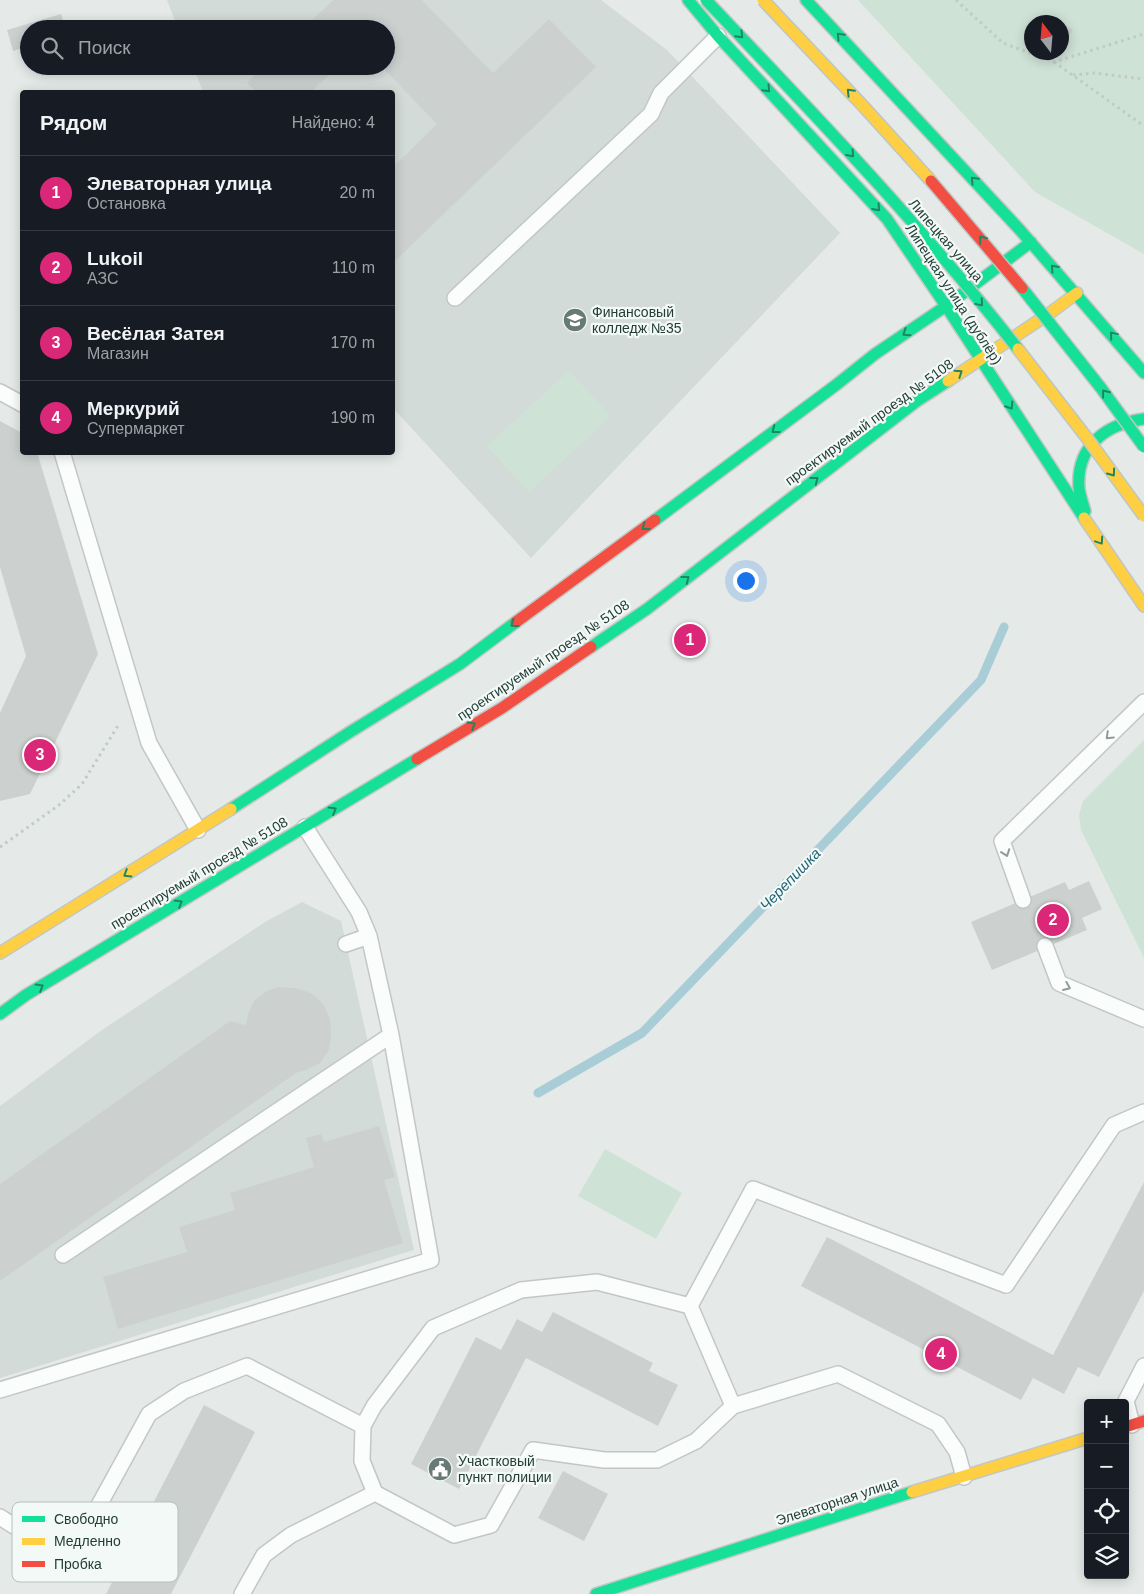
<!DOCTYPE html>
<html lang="ru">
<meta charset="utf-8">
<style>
:root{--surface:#171b24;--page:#242831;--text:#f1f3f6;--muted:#9ea1a6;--line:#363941;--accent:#db2777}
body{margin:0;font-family:Arial,sans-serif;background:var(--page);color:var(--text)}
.controls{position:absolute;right:15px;bottom:15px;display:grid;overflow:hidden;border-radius:5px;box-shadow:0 2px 12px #0003}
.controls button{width:45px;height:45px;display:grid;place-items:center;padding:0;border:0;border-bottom:1px solid var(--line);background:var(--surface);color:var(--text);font:25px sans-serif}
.compass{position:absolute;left:1024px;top:15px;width:45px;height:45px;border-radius:50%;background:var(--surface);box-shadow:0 2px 12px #0003;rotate:344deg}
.you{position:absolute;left:745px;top:580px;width:18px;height:18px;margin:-12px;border:4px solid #fff;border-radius:50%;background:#1a73e8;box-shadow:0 0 0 8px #1a73e833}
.badge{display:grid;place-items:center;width:32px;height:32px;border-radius:50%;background:var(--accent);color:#fff;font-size:16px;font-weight:700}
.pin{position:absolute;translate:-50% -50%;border:2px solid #fff;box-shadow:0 1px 5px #0006}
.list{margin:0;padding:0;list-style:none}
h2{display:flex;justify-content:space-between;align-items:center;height:65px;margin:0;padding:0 20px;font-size:21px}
h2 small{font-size:16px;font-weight:400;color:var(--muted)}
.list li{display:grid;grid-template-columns:32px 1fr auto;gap:15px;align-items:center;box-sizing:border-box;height:75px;padding:0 20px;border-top:1px solid var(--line)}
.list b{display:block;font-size:19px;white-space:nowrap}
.list p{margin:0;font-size:16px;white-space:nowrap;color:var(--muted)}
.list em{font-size:16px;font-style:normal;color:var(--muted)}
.icon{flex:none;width:28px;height:28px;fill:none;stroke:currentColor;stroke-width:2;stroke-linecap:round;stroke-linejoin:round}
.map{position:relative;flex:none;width:1144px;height:1594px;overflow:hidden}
.search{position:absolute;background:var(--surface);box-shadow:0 2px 12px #0003;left:20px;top:20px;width:375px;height:55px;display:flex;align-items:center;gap:12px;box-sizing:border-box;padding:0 18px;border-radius:28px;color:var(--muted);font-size:19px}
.panel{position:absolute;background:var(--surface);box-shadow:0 2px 12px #0003;left:20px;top:90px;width:375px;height:365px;border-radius:5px}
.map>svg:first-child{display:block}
.built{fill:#d3dbd8}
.green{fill:#cfe2d6;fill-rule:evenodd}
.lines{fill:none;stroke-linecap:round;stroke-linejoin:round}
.stream{stroke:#a8cdd6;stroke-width:9}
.building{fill:#ccd1cf}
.lane-casing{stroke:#c2c7c5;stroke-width:18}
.fast-casing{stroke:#c1c7c5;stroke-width:14}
.slow-casing{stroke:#c1c7c5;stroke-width:14}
.jam-casing{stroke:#c1c7c5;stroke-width:14}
.path{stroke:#c2cac7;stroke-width:3;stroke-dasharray:2.5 4;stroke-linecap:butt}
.lane{stroke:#fbfcfc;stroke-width:15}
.fast{stroke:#16e098;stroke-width:11}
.slow{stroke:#ffcf43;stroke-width:11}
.jam{stroke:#f24e42;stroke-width:11}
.fast-bridge-casing{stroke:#bdc6c4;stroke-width:14;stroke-linecap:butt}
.slow-bridge-casing{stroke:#bdc6c4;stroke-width:14;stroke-linecap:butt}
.jam-bridge-casing{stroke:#bdc6c4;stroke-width:14;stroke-linecap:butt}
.fast-bridge{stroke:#16e098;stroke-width:11}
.slow-bridge{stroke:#ffcf43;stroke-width:11}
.jam-bridge{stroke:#f24e42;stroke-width:11}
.oneway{stroke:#1e8663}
.oneway2{stroke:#909c9a}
.labels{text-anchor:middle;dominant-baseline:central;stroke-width:4.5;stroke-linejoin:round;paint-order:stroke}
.street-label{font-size:14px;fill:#243d37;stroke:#f3f9f6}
.poi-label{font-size:14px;fill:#243d37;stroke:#f3f9f6;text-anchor:start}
.water-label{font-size:15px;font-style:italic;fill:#206376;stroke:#f3f9f6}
.key{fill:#f3f9f6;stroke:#b5c1bd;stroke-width:1}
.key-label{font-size:14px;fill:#243d37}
</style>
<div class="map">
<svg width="1144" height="1594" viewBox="0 0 1144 1594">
<rect width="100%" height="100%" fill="#e5eae8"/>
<!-- built -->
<path class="built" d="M167 0H601L667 50 840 233 531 558 393 408 392 92H203L193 66H386V29H178Z
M302 902 341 921 414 1250 0 1378V1106L99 1032 265 922Z"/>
<!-- green -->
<path class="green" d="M858 0H1144V254L1035 192ZM1032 22H1062V52H1032Z
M569 371 611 416 529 492 487 446Z
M1144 740V958L1081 830 1079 815 1083 801Z
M605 1149 682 1193 656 1239 578 1196Z"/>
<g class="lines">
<!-- stream -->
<path class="stream" d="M538 1093 642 1033 981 680 1004 627"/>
</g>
<!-- building -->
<path class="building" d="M333 0H422L493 73 549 19 596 67 392 264V168L437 124 381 66H386V29H303Z
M61 14 66 29H29V46L13 51 7 30Z
M1062 23 1073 30 1067 38 1062 34Z
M264 66H338L311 92H256L247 83Z
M0 421 22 433V452H37L98 654 30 794 0 801V713L26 656 0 567Z
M1089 881 1102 909 1082 918 1087 930 992 970 971 922 1065 882 1069 890Z
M278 987 295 988 311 993 323 1004 330 1019 331 1034 329 1050 320 1063 306 1070 296 1073 0 1281V1184L230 1021 246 1025 248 1014 254 1001 265 992Z
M379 1126 395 1177 384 1180 403 1243 118 1329 103 1277 187 1252 179 1227 235 1210 230 1193 314 1167 306 1138 321 1134 324 1142Z
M1144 1182V1291L1099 1377 1078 1367 1064 1394 1033 1378 1021 1400 801 1286 827 1237 1053 1355Z
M553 1312 653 1363 649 1371 678 1385 658 1426 526 1358 459 1489 411 1464 476 1337 501 1350 517 1319 542 1332Z
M204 1405 255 1432 171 1594H106Z
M563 1471 608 1494 584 1541 538 1518Z"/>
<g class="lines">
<!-- lane casing -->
<g class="lane-casing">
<path id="lane" d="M455 298 651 114 661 93 718 36
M0 392 22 404
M62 452 149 743 198 830
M1023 900 1002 841 1144 702
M346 944 369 936
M1045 946 1059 983 1144 1019
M63 1255 391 1035
M690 1306 597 1282 521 1290 433 1328 374 1406 363 1426 362 1461 375 1493 454 1535 491 1525 533 1450 604 1460H657L696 1441 733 1406
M0 1390 431 1260 391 1035 369 936 359 912 305 827
M1132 1425 1126 1401 1144 1366
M964 1477 957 1452 938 1424 838 1374 733 1406 690 1306 753 1189 1006 1285 1114 1125 1144 1112
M0 1517 53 1551 76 1547 149 1414 184 1391 247 1366 363 1426
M242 1594 264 1555 291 1535 375 1493"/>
</g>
<!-- fast casing -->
<g class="fast-casing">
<path id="fast" d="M688 0 718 36 887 219 946 306 1084 518
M806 0 1020 230 1144 373
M1085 511C1083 504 1080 496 1079 488 1076 446 1106 424 1144 419
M655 520 836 385 875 354 946 306 1031 242
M591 647 647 609 917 401 948 381
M231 809 350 732 460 664 516 622
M0 1014 26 995 417 759
M596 1594 912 1492"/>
</g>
<!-- slow casing -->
<g class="slow-casing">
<path id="slow" d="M948 381 1050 313 1077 293
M1084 518 1144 606
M0 953 231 809
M912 1492 1088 1438"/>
</g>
<!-- jam casing -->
<g class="jam-casing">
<path id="jam" d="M516 622 655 520
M417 759 502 708 591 647
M1125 1427 1144 1421"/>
</g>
<!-- path -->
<path class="path" d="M956 0 1003 43 1054 62 1144 34
M1054 62 1144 126
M1073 75 1094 73 1144 79
M0 847 59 805 82 784 119 724"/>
<!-- lane -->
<use href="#lane" class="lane"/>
<!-- fast -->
<use href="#fast" class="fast"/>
<!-- slow -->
<use href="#slow" class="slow"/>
<!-- jam -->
<use href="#jam" class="jam"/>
<!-- fast-bridge casing -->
<g class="fast-bridge-casing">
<path id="fast-bridge" d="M706 0C813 113 922 226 1018 349
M1022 288 1101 388 1144 447"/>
</g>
<!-- slow-bridge casing -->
<g class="slow-bridge-casing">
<path id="slow-bridge" d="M763 0 864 107 931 181
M1018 349 1087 438 1144 516"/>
</g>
<!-- jam-bridge casing -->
<g class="jam-bridge-casing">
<path id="jam-bridge" d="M931 181 1022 288"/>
</g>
<!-- fast-bridge -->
<use href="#fast-bridge" class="fast-bridge"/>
<!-- slow-bridge -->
<use href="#slow-bridge" class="slow-bridge"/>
<!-- jam-bridge -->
<use href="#jam-bridge" class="jam-bridge"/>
</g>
<!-- one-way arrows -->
<defs><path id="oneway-chevron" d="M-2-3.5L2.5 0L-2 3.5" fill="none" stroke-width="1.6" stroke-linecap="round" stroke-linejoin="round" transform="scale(1.25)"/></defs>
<g class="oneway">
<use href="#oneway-chevron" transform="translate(740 35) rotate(46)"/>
<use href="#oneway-chevron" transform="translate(840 36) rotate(-133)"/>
<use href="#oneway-chevron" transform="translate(767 89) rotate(47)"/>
<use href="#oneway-chevron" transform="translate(850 92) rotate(-134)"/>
<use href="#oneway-chevron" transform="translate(851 154) rotate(48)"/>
<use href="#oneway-chevron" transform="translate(974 180) rotate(-133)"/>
<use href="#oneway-chevron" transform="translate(877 208) rotate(48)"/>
<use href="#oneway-chevron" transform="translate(982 239) rotate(-129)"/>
<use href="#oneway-chevron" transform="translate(1054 268) rotate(-132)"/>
<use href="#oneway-chevron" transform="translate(980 303) rotate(50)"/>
<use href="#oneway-chevron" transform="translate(906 333) rotate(145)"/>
<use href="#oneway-chevron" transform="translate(1113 335) rotate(-130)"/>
<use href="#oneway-chevron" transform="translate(959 373) rotate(-34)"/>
<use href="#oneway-chevron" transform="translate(1105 393) rotate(-128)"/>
<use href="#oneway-chevron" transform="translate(1010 406) rotate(57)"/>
<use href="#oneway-chevron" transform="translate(775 430) rotate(143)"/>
<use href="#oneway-chevron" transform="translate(1112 473) rotate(54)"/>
<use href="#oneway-chevron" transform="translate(815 480) rotate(-38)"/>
<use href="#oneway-chevron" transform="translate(645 527) rotate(143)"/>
<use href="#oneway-chevron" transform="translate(1100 541) rotate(56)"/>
<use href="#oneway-chevron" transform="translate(686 579) rotate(-38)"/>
<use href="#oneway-chevron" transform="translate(514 624) rotate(144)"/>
<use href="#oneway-chevron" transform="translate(472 725) rotate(-31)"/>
<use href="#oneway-chevron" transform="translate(333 810) rotate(-31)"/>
<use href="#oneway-chevron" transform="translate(127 874) rotate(148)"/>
<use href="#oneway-chevron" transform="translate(179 903) rotate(-31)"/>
<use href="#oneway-chevron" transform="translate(40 987) rotate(-31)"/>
</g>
<g class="oneway2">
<use href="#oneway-chevron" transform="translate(1109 736) rotate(136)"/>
<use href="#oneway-chevron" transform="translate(1006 853) rotate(70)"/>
<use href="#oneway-chevron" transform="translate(1067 987) rotate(23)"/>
</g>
<!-- icons -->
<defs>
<g id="university-disc" transform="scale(1.25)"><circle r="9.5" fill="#687a75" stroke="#f3f9f6"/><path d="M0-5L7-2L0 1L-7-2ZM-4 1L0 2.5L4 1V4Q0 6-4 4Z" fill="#fff"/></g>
<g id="civic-disc" transform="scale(1.25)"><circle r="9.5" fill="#687a75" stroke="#f3f9f6"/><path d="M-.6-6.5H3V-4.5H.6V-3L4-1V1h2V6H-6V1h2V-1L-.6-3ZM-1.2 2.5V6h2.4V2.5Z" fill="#fff"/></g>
</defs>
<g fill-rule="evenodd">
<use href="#university-disc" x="575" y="320"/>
<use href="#civic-disc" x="440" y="1469"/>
</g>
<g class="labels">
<!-- street labels -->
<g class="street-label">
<text transform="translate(946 240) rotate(49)">Липецкая улица</text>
<text transform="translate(954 294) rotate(57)">Липецкая улица (дублёр)</text>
<text transform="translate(869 422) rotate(-36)">проектируемый проезд № 5108</text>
<text transform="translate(543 660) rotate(-34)">проектируемый проезд № 5108</text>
<text transform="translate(199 873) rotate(-31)">проектируемый проезд № 5108</text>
<text transform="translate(837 1501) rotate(-18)">Элеваторная улица</text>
</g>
<!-- poi labels -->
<g class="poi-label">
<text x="592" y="312">Финансовый<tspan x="592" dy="16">колледж №35</tspan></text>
<text x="458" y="1461">Участковый<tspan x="458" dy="16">пункт полиции</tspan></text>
</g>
<!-- water labels -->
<g class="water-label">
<text transform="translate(790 879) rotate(-46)">Черепишка</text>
</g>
</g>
<!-- legend -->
<rect x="12" y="1502" width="166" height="80" rx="8" class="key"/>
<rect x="22" y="1516" width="23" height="6" fill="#16e098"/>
<rect x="22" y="1538" width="23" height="7" fill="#ffcf43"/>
<rect x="22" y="1561" width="23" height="6" fill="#f24e42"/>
<g class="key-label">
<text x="54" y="1524">Свободно</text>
<text x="54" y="1546">Медленно</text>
<text x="54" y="1569">Пробка</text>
</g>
</svg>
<div class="controls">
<button>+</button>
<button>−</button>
<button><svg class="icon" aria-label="locate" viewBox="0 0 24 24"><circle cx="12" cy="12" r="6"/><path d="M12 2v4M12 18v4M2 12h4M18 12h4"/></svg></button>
<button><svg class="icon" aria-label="layers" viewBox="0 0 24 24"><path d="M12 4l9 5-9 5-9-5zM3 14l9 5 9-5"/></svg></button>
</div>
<svg class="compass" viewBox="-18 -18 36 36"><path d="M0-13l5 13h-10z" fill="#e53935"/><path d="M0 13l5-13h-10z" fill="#9ea1a6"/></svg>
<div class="you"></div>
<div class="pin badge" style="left:690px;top:640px">1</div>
<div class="pin badge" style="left:1053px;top:920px">2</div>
<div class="pin badge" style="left:40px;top:755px">3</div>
<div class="pin badge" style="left:941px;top:1354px">4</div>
<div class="search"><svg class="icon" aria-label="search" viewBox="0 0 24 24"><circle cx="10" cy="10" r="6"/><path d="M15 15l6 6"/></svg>Поиск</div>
<section class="panel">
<h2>Рядом<small>Найдено: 4</small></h2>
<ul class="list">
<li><span class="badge">1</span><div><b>Элеваторная улица</b><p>Остановка</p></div><em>20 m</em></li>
<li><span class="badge">2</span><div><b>Lukoil</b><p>АЗС</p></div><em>110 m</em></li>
<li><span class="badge">3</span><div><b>Весёлая Затея</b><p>Магазин</p></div><em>170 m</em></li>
<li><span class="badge">4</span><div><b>Меркурий</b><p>Супермаркет</p></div><em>190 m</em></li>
</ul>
</section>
</div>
